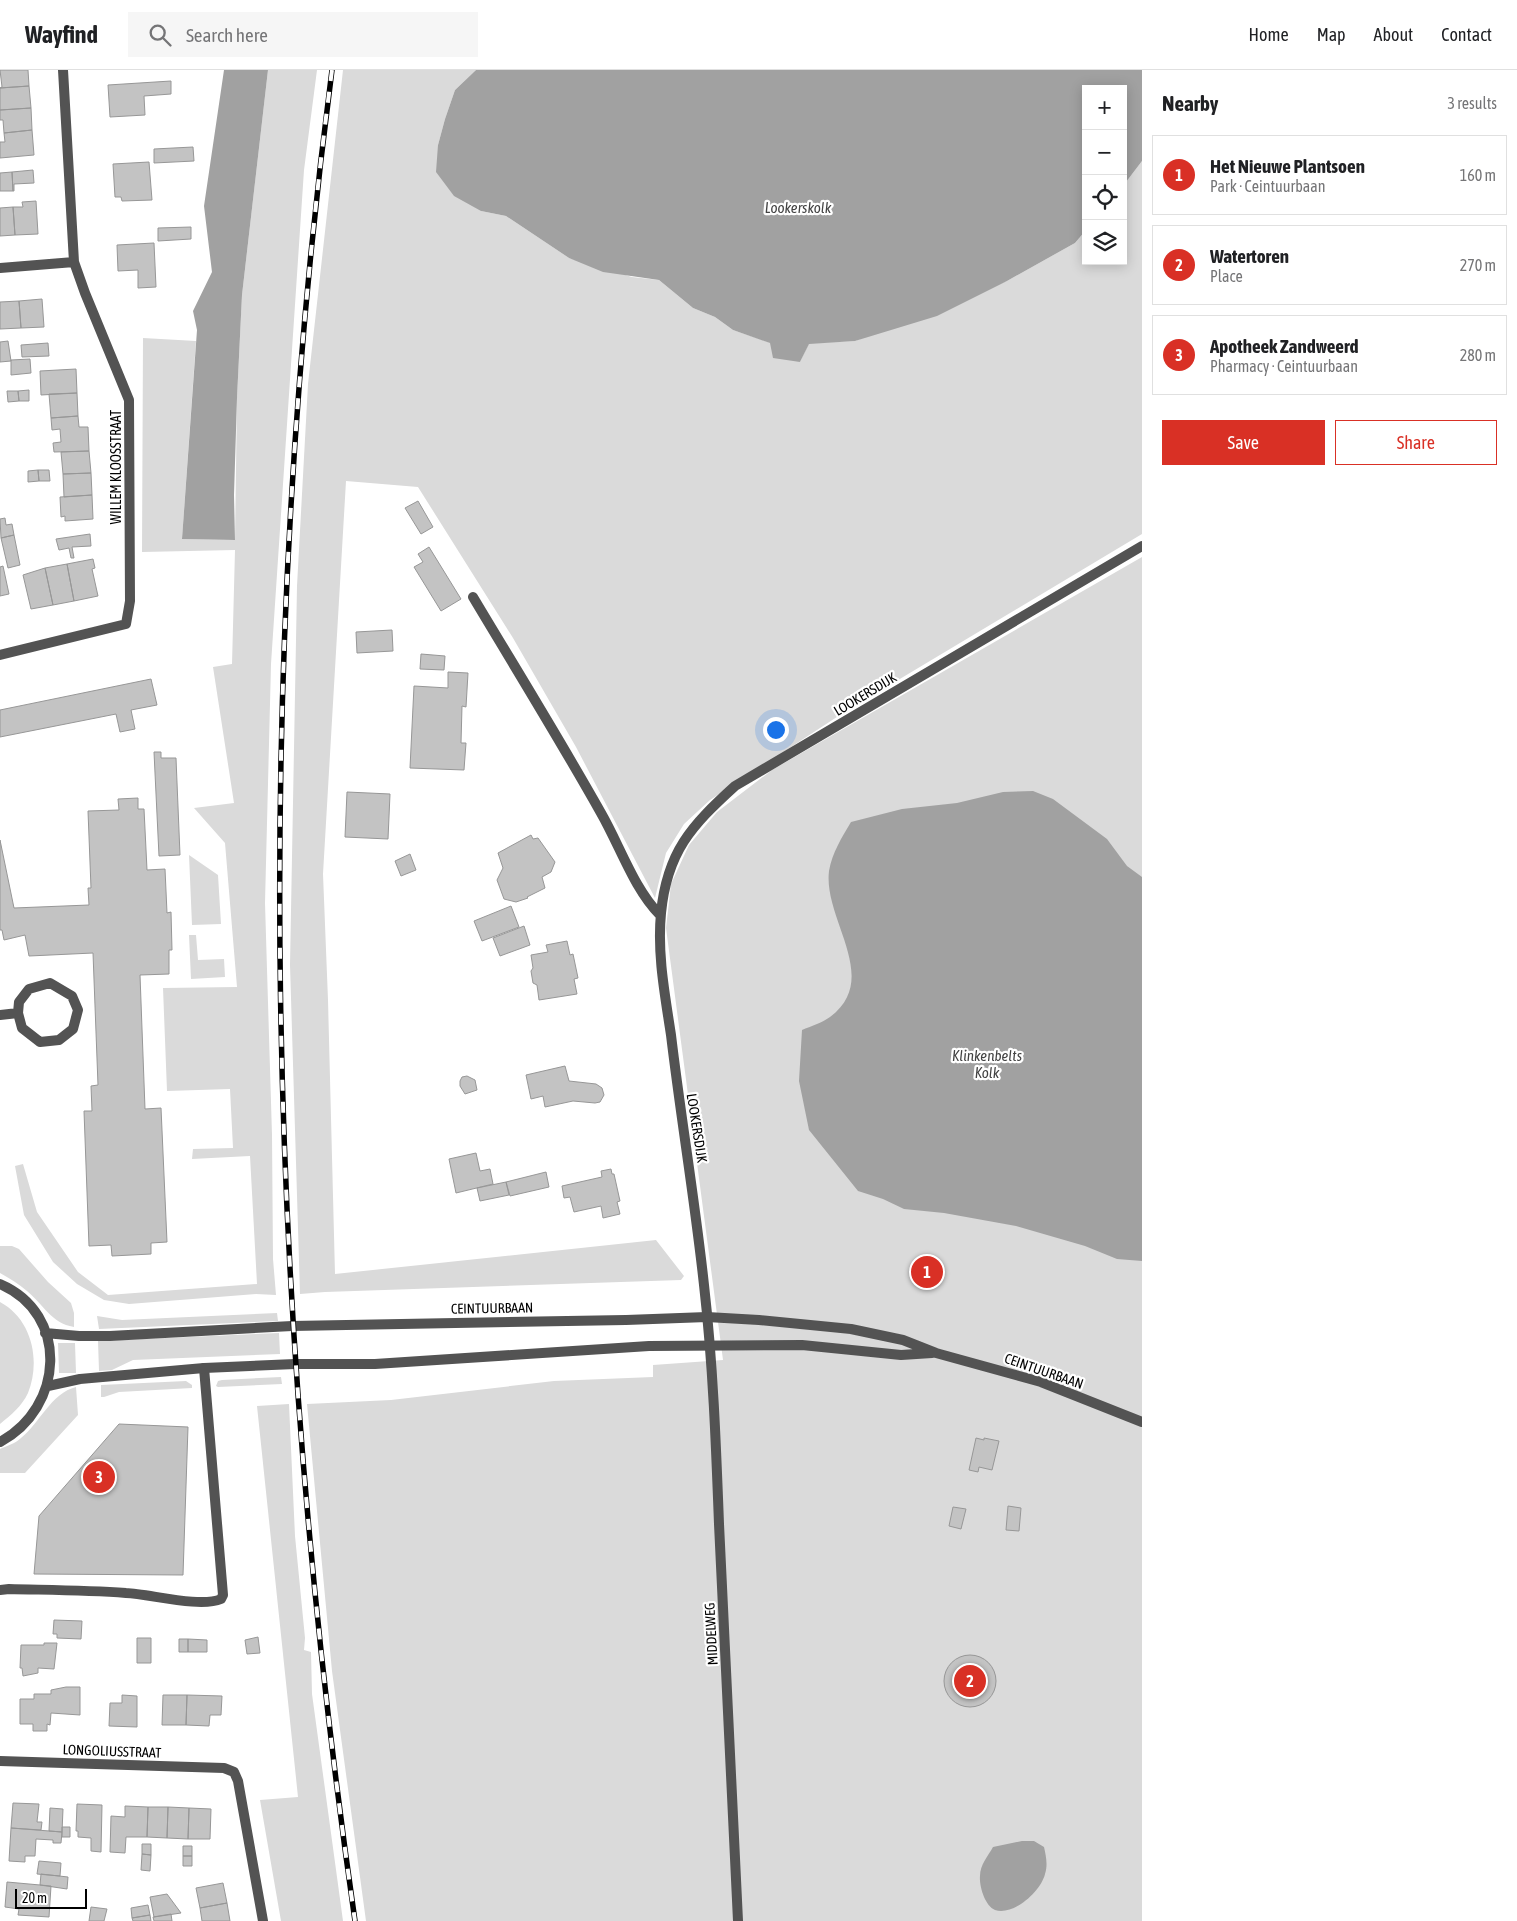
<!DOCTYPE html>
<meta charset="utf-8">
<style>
:root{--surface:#fff;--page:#f6f6f6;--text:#202124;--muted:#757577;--line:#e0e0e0;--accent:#d93025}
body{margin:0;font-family:"Asap Condensed",sans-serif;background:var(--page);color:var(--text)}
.controls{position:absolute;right:15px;top:15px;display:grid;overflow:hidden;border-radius:0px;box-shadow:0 2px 12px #0003}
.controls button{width:45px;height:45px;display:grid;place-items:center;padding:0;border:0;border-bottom:1px solid var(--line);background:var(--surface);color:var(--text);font:25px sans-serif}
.scale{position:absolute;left:15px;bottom:12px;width:72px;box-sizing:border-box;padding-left:5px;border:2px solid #000;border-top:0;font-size:14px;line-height:18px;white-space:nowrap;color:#000;-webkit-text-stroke:4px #fff;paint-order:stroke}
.you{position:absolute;left:775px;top:659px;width:18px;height:18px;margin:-12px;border:4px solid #fff;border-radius:50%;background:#1a73e8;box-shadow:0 0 0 8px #1a73e833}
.badge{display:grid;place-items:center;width:32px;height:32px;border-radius:50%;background:var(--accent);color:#fff;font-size:16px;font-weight:700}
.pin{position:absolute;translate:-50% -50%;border:2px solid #fff;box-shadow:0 1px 5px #0006}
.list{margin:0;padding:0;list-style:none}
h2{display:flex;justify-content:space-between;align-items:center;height:65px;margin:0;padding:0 20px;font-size:21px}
h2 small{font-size:16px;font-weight:400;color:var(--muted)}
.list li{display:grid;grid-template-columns:32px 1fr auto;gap:15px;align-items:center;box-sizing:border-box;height:80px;margin:0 10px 10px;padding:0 10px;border:1px solid var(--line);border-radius:0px}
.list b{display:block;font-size:19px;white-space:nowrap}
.list p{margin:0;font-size:16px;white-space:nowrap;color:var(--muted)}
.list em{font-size:16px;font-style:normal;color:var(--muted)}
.actions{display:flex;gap:10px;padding:15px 20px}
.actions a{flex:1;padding:11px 0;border:1px solid var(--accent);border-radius:0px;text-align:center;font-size:18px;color:var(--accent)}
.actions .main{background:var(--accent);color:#fff}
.icon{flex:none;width:28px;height:28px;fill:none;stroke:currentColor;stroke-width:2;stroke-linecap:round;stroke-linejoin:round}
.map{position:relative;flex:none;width:1142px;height:1851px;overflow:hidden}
header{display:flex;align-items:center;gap:30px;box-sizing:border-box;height:70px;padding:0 25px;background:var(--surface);border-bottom:1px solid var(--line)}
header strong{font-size:24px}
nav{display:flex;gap:28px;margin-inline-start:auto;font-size:18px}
.search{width:350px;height:45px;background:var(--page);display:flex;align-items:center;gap:12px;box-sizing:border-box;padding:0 18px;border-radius:0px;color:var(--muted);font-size:19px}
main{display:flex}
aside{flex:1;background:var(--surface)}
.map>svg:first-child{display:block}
.green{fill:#dadada}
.water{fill:#a1a1a1}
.building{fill:#c3c3c3;stroke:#979797}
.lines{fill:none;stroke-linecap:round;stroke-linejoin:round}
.service{stroke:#535353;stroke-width:10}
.minor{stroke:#535353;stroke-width:10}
.tertiary{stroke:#535353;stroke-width:10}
.rail-casing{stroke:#000;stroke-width:5.5}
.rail{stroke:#fff;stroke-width:4;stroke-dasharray:11;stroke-linecap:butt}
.labels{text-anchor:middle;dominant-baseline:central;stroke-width:4.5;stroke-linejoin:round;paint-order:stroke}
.street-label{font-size:14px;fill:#000;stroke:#fff}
.water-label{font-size:15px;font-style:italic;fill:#424242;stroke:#fff}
</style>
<header>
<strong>Wayfind</strong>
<div class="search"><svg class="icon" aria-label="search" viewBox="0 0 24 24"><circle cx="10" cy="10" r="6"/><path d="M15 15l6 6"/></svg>Search here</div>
<nav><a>Home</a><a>Map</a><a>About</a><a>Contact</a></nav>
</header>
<main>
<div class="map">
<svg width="1142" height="1851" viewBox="0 0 1142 1851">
<rect width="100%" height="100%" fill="#fff"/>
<!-- green -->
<path class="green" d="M268 0H317L304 100 271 594 265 833 272 1065 273 1189 276 1225 256 1224 129 1234 104 1230 77 1214 53 1192 24 1145 15 1096 23 1094 37 1142 78 1202 108 1225 257 1214 250 1086 192 1089 193 1079 233 1078 230 1019 167 1021 163 918 237 917 225 773 194 738 234 733 213 597 232 594 235 480 142 482 143 268 196 271 182 469 235 470 237 328 242 225Z
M343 0H476L455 20 445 49 438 75 481 141 506 146 569 188 632 207 659 210 693 238 715 247 733 260 771 273 800 292 809 273 855 271 1007 211 1075 173 1086 160V191H1123V116L1142 91V464L843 643 710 730 684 754 666 783 655 828 576 677 513 568 418 417 346 411 323 804 328 930 335 1204 656 1170 684 1206 681 1210 325 1222 300 1224 290 895 297 516 308 314Z
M1142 487V1851H366L332 1601 307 1334 391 1330 554 1311 653 1307V1295L723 1290 666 858 671 814 689 775 717 742 772 700Z
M189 785 218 805 221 854 192 855Z
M189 865H196L198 890 224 889 225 907 191 909Z
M0 1176H12L19 1179 48 1212 71 1233 74 1243V1257C51 1253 44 1235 27 1221 19 1214 9 1208 0 1203Z
M0 1232C32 1249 41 1291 28 1323 22 1336 11 1345 0 1354Z
M277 1243 278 1251 99 1259 97 1246 122 1250Z
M279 1263 280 1284 133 1290 112 1300 99 1301 98 1271Z
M58 1273H75L76 1303H59Z
M281 1307 282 1314 218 1317 216 1316 218 1311 222 1310Z
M186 1311 192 1315V1318L119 1322 104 1327H101V1315Z
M76 1317 78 1345 25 1403H0V1379C7 1376 16 1373 21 1368 40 1353 51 1323 76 1317Z
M289 1334 295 1466 305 1568 304 1580 311 1582 312 1624 343 1851H281L260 1730 298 1727 257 1336Z"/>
<!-- water -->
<path class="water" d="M224 0H268L242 225 237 328 234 425 235 470 182 469 197 260 193 241 212 202 204 136Z
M476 0H1142V91L1123 116V19H1086V160L1075 173 1007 211 937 246 855 271 809 274 800 292 773 288 770 273 733 260 715 247 693 238 659 210 603 202 569 188 506 146 481 141 454 126 436 102 438 75 445 49 455 20Z
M1033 721 1053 729 1107 769 1127 796 1142 807V1191L1117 1189 1085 1176 1016 1156 944 1143 904 1139 883 1129 858 1121 809 1060 799 1011 802 960C811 956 822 953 830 947 882 908 823 850 829 801 832 783 842 767 851 752L902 739 957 733 1003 722Z
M1022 1771H1034L1044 1777C1046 1786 1048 1795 1045 1804 1041 1821 1014 1846 995 1840 985 1836 979 1816 980 1806 980 1795 988 1786 993 1777Z"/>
<!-- building -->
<path class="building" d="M0 0H28L29 16 0 18 2 17Z
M171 11V24L144 26 145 45 110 47 108 15Z
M29 16 31 38 0 40V18Z
M31 38 32 60 4 63 3 50H0V40Z
M32 60 34 85 0 88V72H5L4 63Z
M193 77 194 91 154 93V79Z
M149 92 152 130 122 131 121 127H115L113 94Z
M33 100 34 113 14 114V121H13L12 102Z
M12 102 13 121H0V103Z
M36 131 38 164 15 165 13 137H23L22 132Z
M13 137 15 165 0 166V138Z
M191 157V169L158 171V158Z
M154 173 156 217 138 218V200L118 201 117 175Z
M42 229 44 257 21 258 19 231Z
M19 231 21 258 0 259V232Z
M8 271 11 291 0 292V272Z
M48 273 49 286 22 287 21 275Z
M30 289 31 303 11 305V290Z
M76 299 77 323 41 325 40 301Z
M29 320V331H19L18 321Z
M7 321H18L19 331 8 332Z
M77 323 78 346 51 348 49 324Z
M78 346 79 357H88L89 381 54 382 53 373 61 372 60 359 52 360 51 348Z
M89 381 91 403 63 404 61 382Z
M38 400 39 411 28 412V401Z
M38 400H49L50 411H39Z
M91 403 92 425 64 427 63 404Z
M92 425 93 449 65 451V446L61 447 60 427Z
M418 431 433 457 421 464 405 438Z
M5 448 6 455 12 454 14 465 1 468 0 449Z
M90 464 91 476 72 477 74 488H71L69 478 59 480 56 469Z
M14 465 20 495 8 498 1 468Z
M429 477 461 529 441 541 414 497 423 492 418 484Z
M93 489 95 498 92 499 98 526 74 531 67 494Z
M67 494 74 531 53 535 45 498Z
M3 496 9 524 0 526V497Z
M45 498 53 535 31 539 23 505Z
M392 560 393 581 357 583 356 562Z
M421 584 445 586 444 600 420 599Z
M448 602 468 603 466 637 462 636 461 673H466L464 700 410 698 414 616 448 618Z
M151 609 157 635 131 640 135 659 120 662 116 644 0 667V640Z
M154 682H161V688H176L180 785 159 786Z
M347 722 390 724 388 769 345 767Z
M138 728V739H144L147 800 165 799 167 843 171 842 172 880H169V904L140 905 145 1039 161 1038 167 1172 151 1173V1184L112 1186 111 1175 89 1176 84 1041H92L91 1016 98 1015 93 883 29 886 25 865 4 870 2 860H0V770L14 838 89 835 88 818H91L88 741 119 740 118 729Z
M531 765 533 769 538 768 555 792 551 802 542 807 545 818 527 827 528 828 516 832 504 829 497 810 503 798 498 783Z
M410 784 416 800 401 806 395 791Z
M511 836 519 857 482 871 474 851Z
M524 856 530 875 500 886 493 868Z
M567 871 570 885 573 884 578 908 574 909 577 924 539 930 537 915 533 913 531 901 533 898 531 885 548 882 546 875Z
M565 996 569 1011 596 1014 602 1018 604 1025 600 1032 595 1033 573 1031 545 1037 543 1026 531 1029 526 1005Z
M467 1006 475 1010 477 1020 465 1024 460 1016V1011L462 1007Z
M476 1083 480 1101 490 1099 493 1114 456 1123 449 1089Z
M611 1099 612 1104H614L620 1131 617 1132 620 1144 603 1148 601 1136 574 1142 570 1127 564 1128 562 1116 602 1107 601 1101Z
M546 1102 549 1117 510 1126 506 1112Z
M506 1112 509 1125 480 1131 477 1118Z
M119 1354 188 1357 183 1505 34 1504 39 1446Z
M976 1368 984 1370V1368L999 1371 992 1400 979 1397 978 1402 969 1400Z
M1008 1436 1021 1438 1019 1461 1006 1460Z
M953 1437 966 1439 961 1459 949 1456Z
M54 1550 82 1551 81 1569 57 1568V1564H53Z
M258 1567 260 1583 247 1584 245 1570Z
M137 1568H151V1593H137Z
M179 1569H188V1582H179Z
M188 1569 207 1570V1582H188Z
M44 1573H57L54 1599 38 1598V1603L23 1606 22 1598H20L21 1575H44Z
M944 1611a26 26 0 1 1 52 0a26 26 0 1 1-52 0Z
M66 1617H80V1645L51 1643 50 1655 47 1654V1661H33V1654H20V1629H34V1624H51V1620Z
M122 1625 137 1626V1657L109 1656 110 1633H122Z
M163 1625H187L186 1655H162Z
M187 1625 222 1626 221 1645H210L209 1656 186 1655Z
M13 1733 39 1734 37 1752H42L41 1760 11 1758Z
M77 1734 102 1735 101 1782 91 1781V1768L78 1767V1761H76Z
M125 1736 148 1737 147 1767H126L125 1783 110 1782 111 1746 125 1747Z
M148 1737H168L167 1768 147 1767Z
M168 1737 189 1738 188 1769 167 1768Z
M50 1738 63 1739 62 1762 49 1761Z
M189 1738 211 1739 210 1769H188Z
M62 1757H70V1767H62Z
M11 1758 62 1762 61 1773H53V1770L36 1769 35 1786H25V1792L9 1791Z
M142 1774H151V1785L142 1784Z
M183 1776H192V1786H183Z
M142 1784 151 1785 150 1801 141 1800Z
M183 1786H192V1796H183Z
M39 1791 61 1793 60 1806 37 1804Z
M41 1804 68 1807 67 1819 40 1815Z
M7 1812 51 1816 49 1847 18 1845 19 1839 5 1837Z
M223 1813 227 1833 200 1838 196 1818Z
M167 1824 181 1843 154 1847 150 1827Z
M227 1833 230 1851H202L200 1838Z
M148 1835 150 1845 132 1848 131 1838Z
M91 1837 107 1839 104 1851H89Z
M171 1844 172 1851H154L153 1847Z
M150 1845 151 1851H133L132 1848Z"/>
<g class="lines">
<!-- service -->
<path class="service" d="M50 913 72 926 78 940 73 959 59 970 40 972 22 958 18 943 19 932 29 919Z
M0 945 18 943
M0 1520 9 1519C48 1520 87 1520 126 1523 150 1524 200 1538 221 1529L223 1525 204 1298"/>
<!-- minor -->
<path class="minor" d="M0 198 74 192
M473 527C516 599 560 670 601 743 620 776 634 819 660 845
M0 585 126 554 130 531 129 330 85 223 74 192 63 0
M0 1691 224 1698 234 1702 238 1711 263 1851
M738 1851C731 1719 726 1586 719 1454 716 1374 713 1294 704 1215 695 1131 681 1049 671 965 665 925 657 884 661 843 667 782 691 756 735 716L1142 476"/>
<!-- tertiary -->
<path class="tertiary" d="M0 1214C70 1244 64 1338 0 1372
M45 1263 79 1266H110L292 1256 626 1250 707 1247 759 1250 851 1259 903 1270 936 1283 1041 1312 1142 1352
M48 1316 80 1309 204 1298 295 1294H375L649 1276 802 1275 901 1285 932 1283"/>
<!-- rail casing -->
<g class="rail-casing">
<path id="rail" d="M332 0C252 614 267 1239 355 1851"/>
</g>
<!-- rail -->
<use href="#rail" class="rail"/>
</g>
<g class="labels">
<!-- street labels -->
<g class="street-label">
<text transform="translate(116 397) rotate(-90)">WILLEM KLOOSSTRAAT</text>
<text transform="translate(865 624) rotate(-31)">LOOKERSDIJK</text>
<text transform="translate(697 1058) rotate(81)">LOOKERSDIJK</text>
<text transform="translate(492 1238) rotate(-1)">CEINTUURBAAN</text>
<text transform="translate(1044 1301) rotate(19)">CEINTUURBAAN</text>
<text transform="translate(711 1564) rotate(-93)">MIDDELWEG</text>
<text transform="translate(112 1681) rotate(2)">LONGOLIUSSTRAAT</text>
</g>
<!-- water labels -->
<g class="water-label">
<text x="798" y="137">Lookerskolk</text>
<text x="987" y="985">Klinkenbelts<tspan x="987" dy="17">Kolk</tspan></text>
</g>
</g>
</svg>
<div class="controls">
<button>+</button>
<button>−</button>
<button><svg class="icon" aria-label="locate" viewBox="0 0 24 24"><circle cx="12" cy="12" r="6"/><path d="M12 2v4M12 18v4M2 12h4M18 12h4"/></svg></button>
<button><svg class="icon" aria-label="layers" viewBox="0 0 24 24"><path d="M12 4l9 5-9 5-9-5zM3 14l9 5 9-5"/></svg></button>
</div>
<div class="scale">20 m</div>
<div class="you"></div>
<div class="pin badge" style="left:927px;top:1202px">1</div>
<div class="pin badge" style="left:970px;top:1611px">2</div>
<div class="pin badge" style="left:99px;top:1407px">3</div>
</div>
<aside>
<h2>Nearby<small>3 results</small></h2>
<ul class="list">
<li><span class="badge">1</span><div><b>Het Nieuwe Plantsoen</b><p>Park · Ceintuurbaan</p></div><em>160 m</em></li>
<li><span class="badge">2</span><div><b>Watertoren</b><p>Place</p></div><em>270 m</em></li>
<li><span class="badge">3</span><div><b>Apotheek Zandweerd</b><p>Pharmacy · Ceintuurbaan</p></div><em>280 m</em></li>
</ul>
<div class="actions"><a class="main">Save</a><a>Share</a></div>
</aside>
</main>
